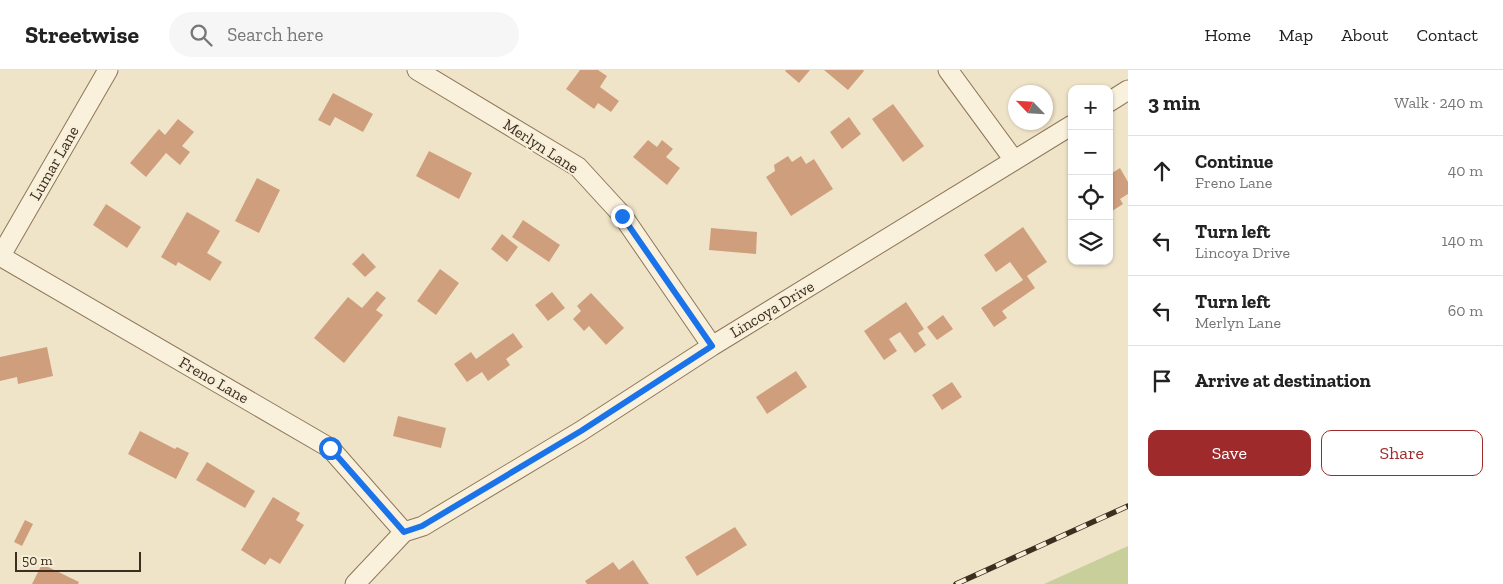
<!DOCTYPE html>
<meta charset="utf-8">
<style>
:root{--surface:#fff;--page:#f6f6f6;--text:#222;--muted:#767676;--line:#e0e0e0;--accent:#9e2a2b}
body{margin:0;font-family:"Zilla Slab",serif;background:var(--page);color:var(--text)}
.controls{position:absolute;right:15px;top:15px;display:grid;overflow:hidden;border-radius:10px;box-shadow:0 1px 4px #0004}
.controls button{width:45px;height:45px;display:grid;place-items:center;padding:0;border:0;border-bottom:1px solid var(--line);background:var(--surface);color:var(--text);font:25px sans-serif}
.compass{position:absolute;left:1008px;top:15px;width:45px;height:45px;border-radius:50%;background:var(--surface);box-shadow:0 1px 4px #0004;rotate:295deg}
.scale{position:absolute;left:15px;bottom:12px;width:126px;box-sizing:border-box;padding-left:5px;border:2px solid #3d2e20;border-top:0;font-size:14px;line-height:18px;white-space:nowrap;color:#3d2e20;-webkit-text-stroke:4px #f7eed8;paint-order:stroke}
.stop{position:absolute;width:15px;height:15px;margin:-11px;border:4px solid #1a73e8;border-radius:50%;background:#fff}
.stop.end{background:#1a73e8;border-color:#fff;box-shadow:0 1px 5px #0008}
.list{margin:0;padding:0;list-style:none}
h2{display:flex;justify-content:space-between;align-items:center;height:65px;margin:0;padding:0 20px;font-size:21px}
h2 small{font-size:16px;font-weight:400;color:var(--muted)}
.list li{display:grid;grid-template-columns:32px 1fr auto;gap:15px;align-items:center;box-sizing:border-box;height:70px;padding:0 20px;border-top:1px solid var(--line)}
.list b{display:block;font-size:19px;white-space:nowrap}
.list p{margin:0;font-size:16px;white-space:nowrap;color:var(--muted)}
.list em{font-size:16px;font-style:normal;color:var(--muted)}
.actions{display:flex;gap:10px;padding:15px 20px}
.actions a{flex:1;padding:11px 0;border:1px solid var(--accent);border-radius:10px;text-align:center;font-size:18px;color:var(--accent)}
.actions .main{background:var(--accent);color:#fff}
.icon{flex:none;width:28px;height:28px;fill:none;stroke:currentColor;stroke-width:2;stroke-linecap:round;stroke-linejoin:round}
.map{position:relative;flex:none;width:1128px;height:514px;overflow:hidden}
header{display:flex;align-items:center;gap:30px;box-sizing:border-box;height:70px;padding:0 25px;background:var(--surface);border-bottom:1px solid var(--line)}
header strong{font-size:24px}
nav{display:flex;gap:28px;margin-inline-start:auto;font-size:18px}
.search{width:350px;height:45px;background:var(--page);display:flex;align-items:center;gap:12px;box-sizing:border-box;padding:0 18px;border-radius:28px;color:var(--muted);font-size:19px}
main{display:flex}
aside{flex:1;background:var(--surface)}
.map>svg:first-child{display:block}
.green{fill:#c9cf9b}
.building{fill:#cf9f7d}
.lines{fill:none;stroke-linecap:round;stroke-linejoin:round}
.minor-casing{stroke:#8d765c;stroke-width:21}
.minor{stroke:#faf1dc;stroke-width:19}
.rail-casing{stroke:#3d2e20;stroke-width:5.5}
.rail{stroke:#f7eed8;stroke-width:4;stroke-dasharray:11;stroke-linecap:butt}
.route{stroke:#1a73e8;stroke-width:6}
.labels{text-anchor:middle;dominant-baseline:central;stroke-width:4;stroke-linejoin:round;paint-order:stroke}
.street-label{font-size:16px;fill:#3d2e20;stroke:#f7eed8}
</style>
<header>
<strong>Streetwise</strong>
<div class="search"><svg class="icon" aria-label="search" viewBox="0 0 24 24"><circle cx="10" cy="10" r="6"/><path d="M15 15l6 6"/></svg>Search here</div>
<nav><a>Home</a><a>Map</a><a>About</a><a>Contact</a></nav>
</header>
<main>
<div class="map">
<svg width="1128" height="514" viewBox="0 0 1128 514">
<rect width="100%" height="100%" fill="#f0e4c8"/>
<!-- green -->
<path class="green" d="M1128 476V514H1044Z"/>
<!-- building -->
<path class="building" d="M580 0H598L607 6 600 17 619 31 611 42 598 33 594 39 566 19Z
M786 0H810L799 13 785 1Z
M824 0H863L864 1 848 20Z
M333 23 373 44 363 62 335 47 330 56 318 50Z
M893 34 924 76 903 92 872 49Z
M849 47 861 64 842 79 830 62Z
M178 49 194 62 182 76 190 82 180 95 166 83 146 107 130 93 159 59 165 65Z
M648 70 657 77 662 70 673 79 666 87 680 98 667 115 633 87Z
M429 81 472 103 459 129 416 106Z
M788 86 792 92 801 86 806 94 814 89 833 119 791 146 766 107 775 101 774 95Z
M1120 98 1128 112V124L1120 129 1123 134 1109 143V105Z
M257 108 280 120 259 163 235 151Z
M106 134 141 157 127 178 93 155Z
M187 142 220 161 207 183 222 192 210 211 178 192 176 196 161 187Z
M523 150 560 175 549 192 512 167Z
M1023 157 1047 192 1027 206 1035 218 1002 241 1007 248 994 257 981 238 1023 210 1010 192 996 202 984 185Z
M711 158 757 162 756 184 709 180Z
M502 164 518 177 507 192 491 179Z
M363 183 376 197 365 207 352 194Z
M440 199 459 213 436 245 417 231Z
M377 221 386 228 376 240 383 245 344 293 314 268 348 227 362 238Z
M552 222 565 238 548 251 535 235Z
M591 223 624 258 606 275 589 256 584 261 573 249 581 241 577 236Z
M906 232 924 259 918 263 926 275 915 283 900 262 889 269 897 281 884 290 864 261Z
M943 245 953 259 937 270 927 257Z
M513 263 523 277 506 289 510 295 488 311 482 302 467 312 454 294 471 282 476 289Z
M47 277 53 306 18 314 17 307 0 311V287Z
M796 301 807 317 767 344 756 327Z
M952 312 962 327 942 340 932 325Z
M398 346 446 358 441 378 393 366Z
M140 361 175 379 177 377 189 383 176 409 128 384Z
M207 392 255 421 245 438 196 410Z
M273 427 300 443 296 450 304 455 280 494 270 488 265 495 241 480Z
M25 450 33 454 22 476 14 472Z
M735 457 747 475 697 506 685 487Z
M633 490 649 514H587L585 511 613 492 619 500Z
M42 494 79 512 78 514H32Z"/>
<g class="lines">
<!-- minor casing -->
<g class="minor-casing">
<path id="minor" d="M417 0 578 97 622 145 712 276
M948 0 1014 90
M1109 32 1128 20
M0 186 330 378 404 462
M0 187 108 0
M355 514 404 462 423 456 581 361 712 276 1072 55"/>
</g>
<!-- minor -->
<use href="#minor" class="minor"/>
<!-- rail casing -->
<g class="rail-casing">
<path id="rail" d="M956 514 1128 436"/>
</g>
<!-- rail -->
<use href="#rail" class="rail"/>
</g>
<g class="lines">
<!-- route -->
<path class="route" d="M330 378 404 462 422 456 581 361 712 276 622 146"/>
</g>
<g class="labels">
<!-- street labels -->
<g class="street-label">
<text transform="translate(541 76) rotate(33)">Merlyn Lane</text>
<text transform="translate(54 93) rotate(-60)">Lumar Lane</text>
<text transform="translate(772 239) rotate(-31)">Lincoya Drive</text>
<text transform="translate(214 310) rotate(30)">Freno Lane</text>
</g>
</g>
</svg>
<div class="controls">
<button>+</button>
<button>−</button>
<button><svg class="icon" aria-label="locate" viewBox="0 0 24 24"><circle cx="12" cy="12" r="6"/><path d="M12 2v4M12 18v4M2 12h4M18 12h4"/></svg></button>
<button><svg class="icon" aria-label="layers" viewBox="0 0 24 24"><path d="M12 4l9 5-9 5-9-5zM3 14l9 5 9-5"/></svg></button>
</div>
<svg class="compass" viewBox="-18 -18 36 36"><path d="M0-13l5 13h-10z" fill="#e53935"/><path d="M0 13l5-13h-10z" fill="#767676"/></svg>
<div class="scale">50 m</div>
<div class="stop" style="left:330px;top:378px"></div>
<div class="stop end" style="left:622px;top:146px"></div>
</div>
<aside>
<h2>3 min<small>Walk · 240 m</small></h2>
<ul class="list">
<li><svg class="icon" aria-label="ahead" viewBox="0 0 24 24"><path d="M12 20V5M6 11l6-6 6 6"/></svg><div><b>Continue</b><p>Freno Lane</p></div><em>40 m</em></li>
<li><svg class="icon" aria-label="left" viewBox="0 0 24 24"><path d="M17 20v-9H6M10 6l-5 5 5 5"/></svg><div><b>Turn left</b><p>Lincoya Drive</p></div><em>140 m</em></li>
<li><svg class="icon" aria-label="left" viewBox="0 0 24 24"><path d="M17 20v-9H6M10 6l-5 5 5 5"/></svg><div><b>Turn left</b><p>Merlyn Lane</p></div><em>60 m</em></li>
<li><svg class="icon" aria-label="arrive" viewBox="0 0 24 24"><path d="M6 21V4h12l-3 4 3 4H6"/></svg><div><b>Arrive at destination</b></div></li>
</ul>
<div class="actions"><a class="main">Save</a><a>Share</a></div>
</aside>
</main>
